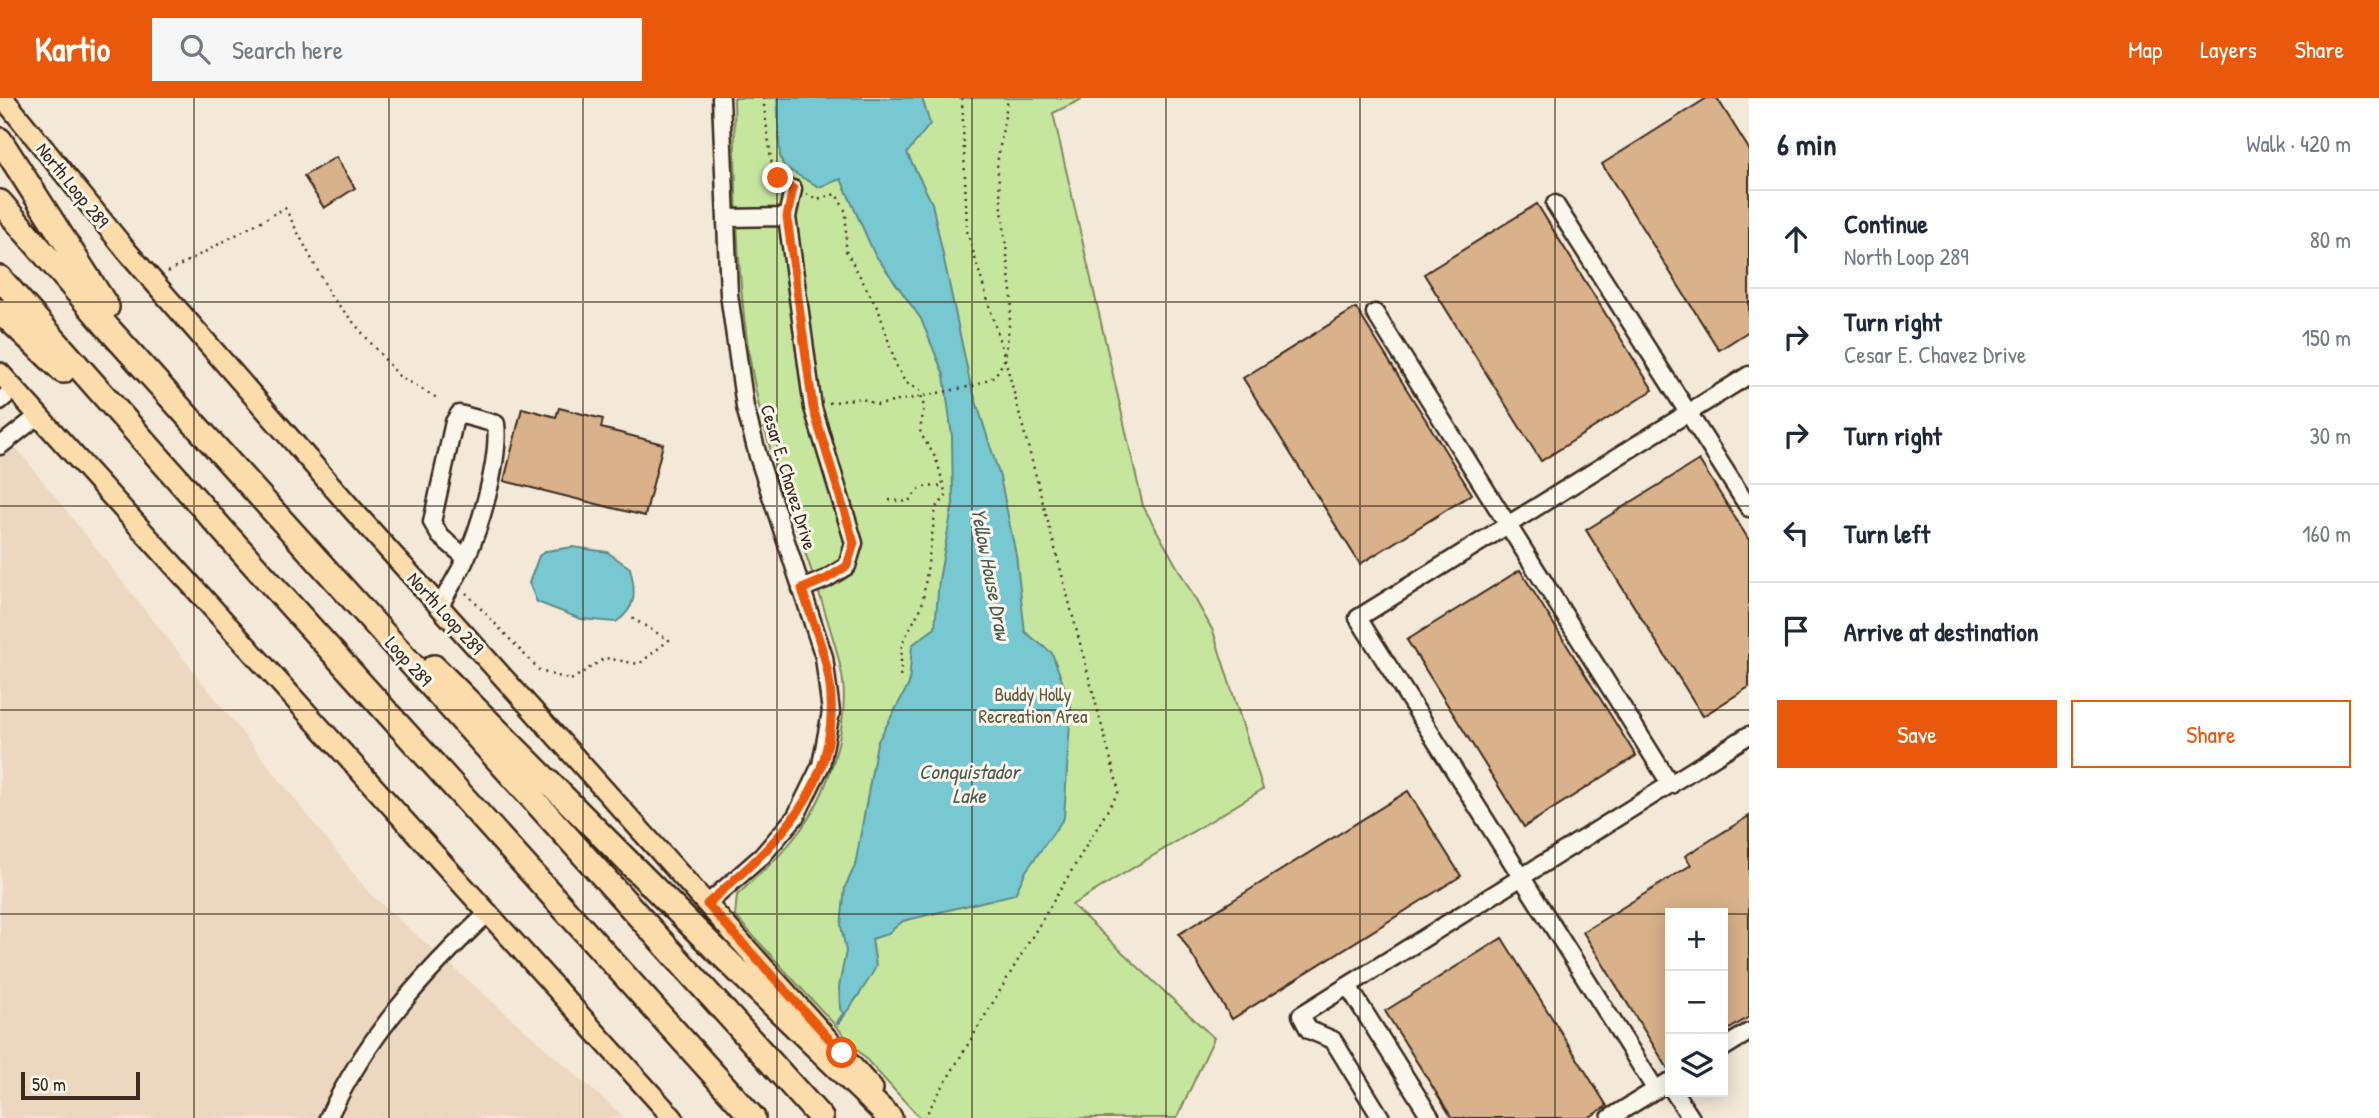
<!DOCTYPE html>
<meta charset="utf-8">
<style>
:root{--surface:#fff;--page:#f6f6f7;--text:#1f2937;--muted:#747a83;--line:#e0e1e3;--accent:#ea580c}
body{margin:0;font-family:"Patrick Hand",sans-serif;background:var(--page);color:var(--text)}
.controls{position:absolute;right:21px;bottom:21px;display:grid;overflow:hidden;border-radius:0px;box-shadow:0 4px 18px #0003}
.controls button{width:63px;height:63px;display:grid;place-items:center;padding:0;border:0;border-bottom:2px solid var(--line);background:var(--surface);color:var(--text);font:35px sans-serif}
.scale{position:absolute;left:21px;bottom:18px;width:119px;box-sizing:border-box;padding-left:7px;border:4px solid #3b2a1e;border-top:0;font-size:19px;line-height:24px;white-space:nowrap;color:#3b2a1e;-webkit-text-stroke:5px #fbf7ec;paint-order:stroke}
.stop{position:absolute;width:21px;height:21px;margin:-16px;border:5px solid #ea580c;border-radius:50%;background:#fff}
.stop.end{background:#ea580c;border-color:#fff;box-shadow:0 2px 7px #0008}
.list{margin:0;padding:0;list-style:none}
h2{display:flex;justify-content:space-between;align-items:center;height:91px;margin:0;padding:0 28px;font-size:30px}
h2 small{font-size:23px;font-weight:400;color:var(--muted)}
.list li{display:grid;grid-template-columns:46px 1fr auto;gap:21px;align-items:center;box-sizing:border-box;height:98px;padding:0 28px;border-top:2px solid var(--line)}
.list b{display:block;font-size:26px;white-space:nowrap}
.list p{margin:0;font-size:23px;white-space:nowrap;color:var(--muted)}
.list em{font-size:23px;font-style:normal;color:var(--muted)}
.actions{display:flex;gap:14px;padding:21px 28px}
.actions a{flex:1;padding:16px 0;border:2px solid var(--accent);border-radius:0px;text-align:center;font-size:24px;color:var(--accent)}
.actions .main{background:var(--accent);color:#fff}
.icon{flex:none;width:38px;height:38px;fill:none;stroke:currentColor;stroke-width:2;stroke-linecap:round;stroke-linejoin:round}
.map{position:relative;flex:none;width:1749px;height:1020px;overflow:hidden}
header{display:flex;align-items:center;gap:42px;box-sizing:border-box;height:98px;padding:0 35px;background:var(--accent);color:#fff}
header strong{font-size:33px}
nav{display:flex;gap:38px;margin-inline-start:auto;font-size:24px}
.search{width:490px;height:63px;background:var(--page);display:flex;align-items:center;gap:18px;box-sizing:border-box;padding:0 24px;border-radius:0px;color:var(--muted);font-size:26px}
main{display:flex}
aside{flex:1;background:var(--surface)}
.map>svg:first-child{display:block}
.built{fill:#ecd8c1}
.green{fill:#c6e69e;stroke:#80885e;stroke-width:2}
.water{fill:#78c8d1;stroke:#608989;stroke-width:2}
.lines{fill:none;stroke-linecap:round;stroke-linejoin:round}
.stream{stroke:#608989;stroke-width:4.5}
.building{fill:#d9b18a;stroke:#3b2a1e;stroke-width:2}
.minor-casing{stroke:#3b2a1e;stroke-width:21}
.major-casing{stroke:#3b2a1e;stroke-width:24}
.highway-casing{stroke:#3b2a1e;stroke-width:28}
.path{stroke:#3b2a1e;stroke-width:2.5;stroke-dasharray:2 5;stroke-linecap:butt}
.minor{stroke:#fbf7ec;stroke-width:16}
.major{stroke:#fddcac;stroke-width:19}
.highway{stroke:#fddcac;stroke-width:23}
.route{stroke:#ea580c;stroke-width:9}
.grid{fill:none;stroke:#3b2a1e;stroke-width:2;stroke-opacity:0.55}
.labels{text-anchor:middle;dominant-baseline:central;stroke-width:6;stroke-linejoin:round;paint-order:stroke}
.street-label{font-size:19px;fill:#3b2a1e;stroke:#fbf7ec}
.park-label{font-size:19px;fill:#5e593e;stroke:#fbf7ec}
.water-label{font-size:21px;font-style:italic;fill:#4d5954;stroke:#fbf7ec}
</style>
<header>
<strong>Kartio</strong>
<div class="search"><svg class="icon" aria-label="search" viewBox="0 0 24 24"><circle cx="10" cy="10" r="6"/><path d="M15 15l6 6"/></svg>Search here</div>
<nav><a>Map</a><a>Layers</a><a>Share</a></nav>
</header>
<main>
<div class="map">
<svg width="1749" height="1020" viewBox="0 0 1749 1020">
<rect width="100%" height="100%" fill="#f4e9d8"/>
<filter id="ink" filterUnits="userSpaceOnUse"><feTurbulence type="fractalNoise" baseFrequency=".0143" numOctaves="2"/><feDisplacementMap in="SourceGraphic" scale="14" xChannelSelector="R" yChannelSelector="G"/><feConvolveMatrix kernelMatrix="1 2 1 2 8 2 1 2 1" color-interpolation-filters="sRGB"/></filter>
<g filter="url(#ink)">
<!-- built -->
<path class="built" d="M0 329 370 796 625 1020H0Z"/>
<!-- green -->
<path class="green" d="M734 0H1084L1053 15 1143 408 1213 533 1263 691 1072 807 1214 940 1177 1020H920L735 818 737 797C762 774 787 753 806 724 830 689 848 626 843 584 840 558 830 532 823 507 803 445 778 384 762 321 736 216 736 107 734 0Z"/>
<!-- water -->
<path class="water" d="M777 0H922L930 26 907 55 932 105 970 284 1000 379 1016 457 1025 534 1052 555 1071 608 1064 720 1026 773 1015 796 903 823 887 836 872 841 876 868C873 876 849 913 844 916L840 911 839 889 846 853 841 828 845 789 855 768 877 645 909 586 912 547 935 530 939 482 953 405 952 338 944 277 921 221 874 155 841 81 819 89 784 69 780 58Z
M573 449 607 454 630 470C636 494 637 510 616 524L581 521 537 504 529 485 539 458 546 453Z"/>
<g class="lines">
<!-- stream -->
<path class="stream" d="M838 925 844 916"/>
</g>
<!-- building -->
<path class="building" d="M1707 0H1717L1749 51V233L1719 252 1602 66Z
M336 59 355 90 324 110 304 78Z
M1537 106 1653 292 1541 363 1424 176Z
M1356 210 1472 396 1360 466 1243 280Z
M522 310 556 319 559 310 603 321 601 330 663 346 645 418 504 383Z
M1699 362 1749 442V589L1703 618 1586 432Z
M1520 472 1636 658 1524 729 1407 542Z
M1408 693 1461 778 1232 921 1179 836Z
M1749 718V919L1723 935V815H1670V974L1583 834 1691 767 1685 758Z
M1502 840 1607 1008 1588 1020H1452L1385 913Z"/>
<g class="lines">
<!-- minor casing -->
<g class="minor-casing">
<path id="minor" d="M1555 106 1749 410
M787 119 793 91
M726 120 787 119 813 310 854 445 847 468 826 481 801 491
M1375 215 1671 687
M0 303 14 291
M0 348 38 318
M440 508C448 492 459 476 466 460 481 427 500 361 496 326L459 316 454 324 432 424 440 438 466 460
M707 806 762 758 796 718 821 667 831 614 824 559 758 358 745 309 729 196 721 0
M1348 888 1431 1020
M1723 950 1749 934
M1656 992 1358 520 1749 277
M1674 994 1691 1020
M328 1020C367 938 424 875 489 814
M1381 1020 1333 942 1309 932 1301 917 1749 637
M1610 1020 1668 984 1670 988"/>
</g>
<!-- major casing -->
<g class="major-casing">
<path id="major" d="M3 0 126 152 351 410 873 991
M0 275 673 1020"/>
</g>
<!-- highway casing -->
<g class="highway-casing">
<path id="highway" d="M0 42 107 209
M0 104 108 230 821 1020
M0 180 227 437 753 1020
M0 213 63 273
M434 569 700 836 890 1020"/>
</g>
<!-- path -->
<path class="path" d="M763 0 772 69 779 82
M806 96 817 101 836 96 846 114V153L879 213 896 267 905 284 920 292 924 309 920 332C923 343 932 351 936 362 938 365 946 396 946 399L936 409 922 508 902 545 900 581
M168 174 285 110 331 198 399 278 437 300
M829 305 860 300 878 307 973 288 995 278 1005 261 1012 203 997 66 1008 0
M889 402 908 404 921 389 943 388
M466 495 540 573 571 582 605 560 639 566 669 542 630 519
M924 1020 1119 693 1005 261 967 133 962 0"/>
<!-- minor -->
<use href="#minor" class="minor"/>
<!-- major -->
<use href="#major" class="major"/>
<!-- highway -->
<use href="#highway" class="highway"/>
</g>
</g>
<g class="lines" filter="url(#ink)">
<!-- route -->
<path class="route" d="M778 80 793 91 787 119 813 310 854 445 847 468 826 481 802 491C812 523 826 555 830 588 842 689 775 747 707 806L842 955"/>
</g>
<!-- grid -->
<path class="grid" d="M194 0V1020M389 0V1020M583 0V1020M777 0V1020M972 0V1020M1166 0V1020M1360 0V1020M1555 0V1020M0 204H1749M0 408H1749M0 612H1749M0 816H1670M1723 816H1749"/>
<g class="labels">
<!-- street labels -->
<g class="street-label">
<text transform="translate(73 87) rotate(51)">North Loop 289</text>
<text transform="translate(789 379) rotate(73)">Cesar E. Chavez Drive</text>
<text transform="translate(446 515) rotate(48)">North Loop 289</text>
<text transform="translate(409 563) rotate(48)">Loop 289</text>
</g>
<!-- park labels -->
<g class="park-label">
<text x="1033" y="596">Buddy Holly<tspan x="1033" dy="22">Recreation Area</tspan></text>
</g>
<!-- water labels -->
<g class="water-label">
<text transform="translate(991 476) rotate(79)">Yellow House Draw</text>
<text x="969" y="673">Conquistador<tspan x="969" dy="24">Lake</tspan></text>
</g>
</g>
</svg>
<div class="controls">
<button>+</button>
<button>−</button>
<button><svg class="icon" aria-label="layers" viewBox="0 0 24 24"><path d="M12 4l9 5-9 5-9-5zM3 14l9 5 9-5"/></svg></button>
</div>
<div class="scale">50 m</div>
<div class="stop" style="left:842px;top:955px"></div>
<div class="stop end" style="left:778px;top:80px"></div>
</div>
<aside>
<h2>6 min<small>Walk · 420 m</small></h2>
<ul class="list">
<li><svg class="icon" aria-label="ahead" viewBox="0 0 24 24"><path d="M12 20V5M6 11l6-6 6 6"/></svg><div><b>Continue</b><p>North Loop 289</p></div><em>80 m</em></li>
<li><svg class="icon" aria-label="right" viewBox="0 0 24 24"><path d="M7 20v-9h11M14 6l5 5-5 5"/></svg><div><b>Turn right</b><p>Cesar E. Chavez Drive</p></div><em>150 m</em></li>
<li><svg class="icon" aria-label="right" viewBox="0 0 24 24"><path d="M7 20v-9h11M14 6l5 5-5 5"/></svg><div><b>Turn right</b></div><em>30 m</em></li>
<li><svg class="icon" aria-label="left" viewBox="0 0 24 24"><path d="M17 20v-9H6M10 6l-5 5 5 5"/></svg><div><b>Turn left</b></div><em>160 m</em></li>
<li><svg class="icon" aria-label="arrive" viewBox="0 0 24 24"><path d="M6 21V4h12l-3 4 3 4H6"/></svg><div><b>Arrive at destination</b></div></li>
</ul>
<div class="actions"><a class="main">Save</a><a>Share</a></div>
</aside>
</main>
